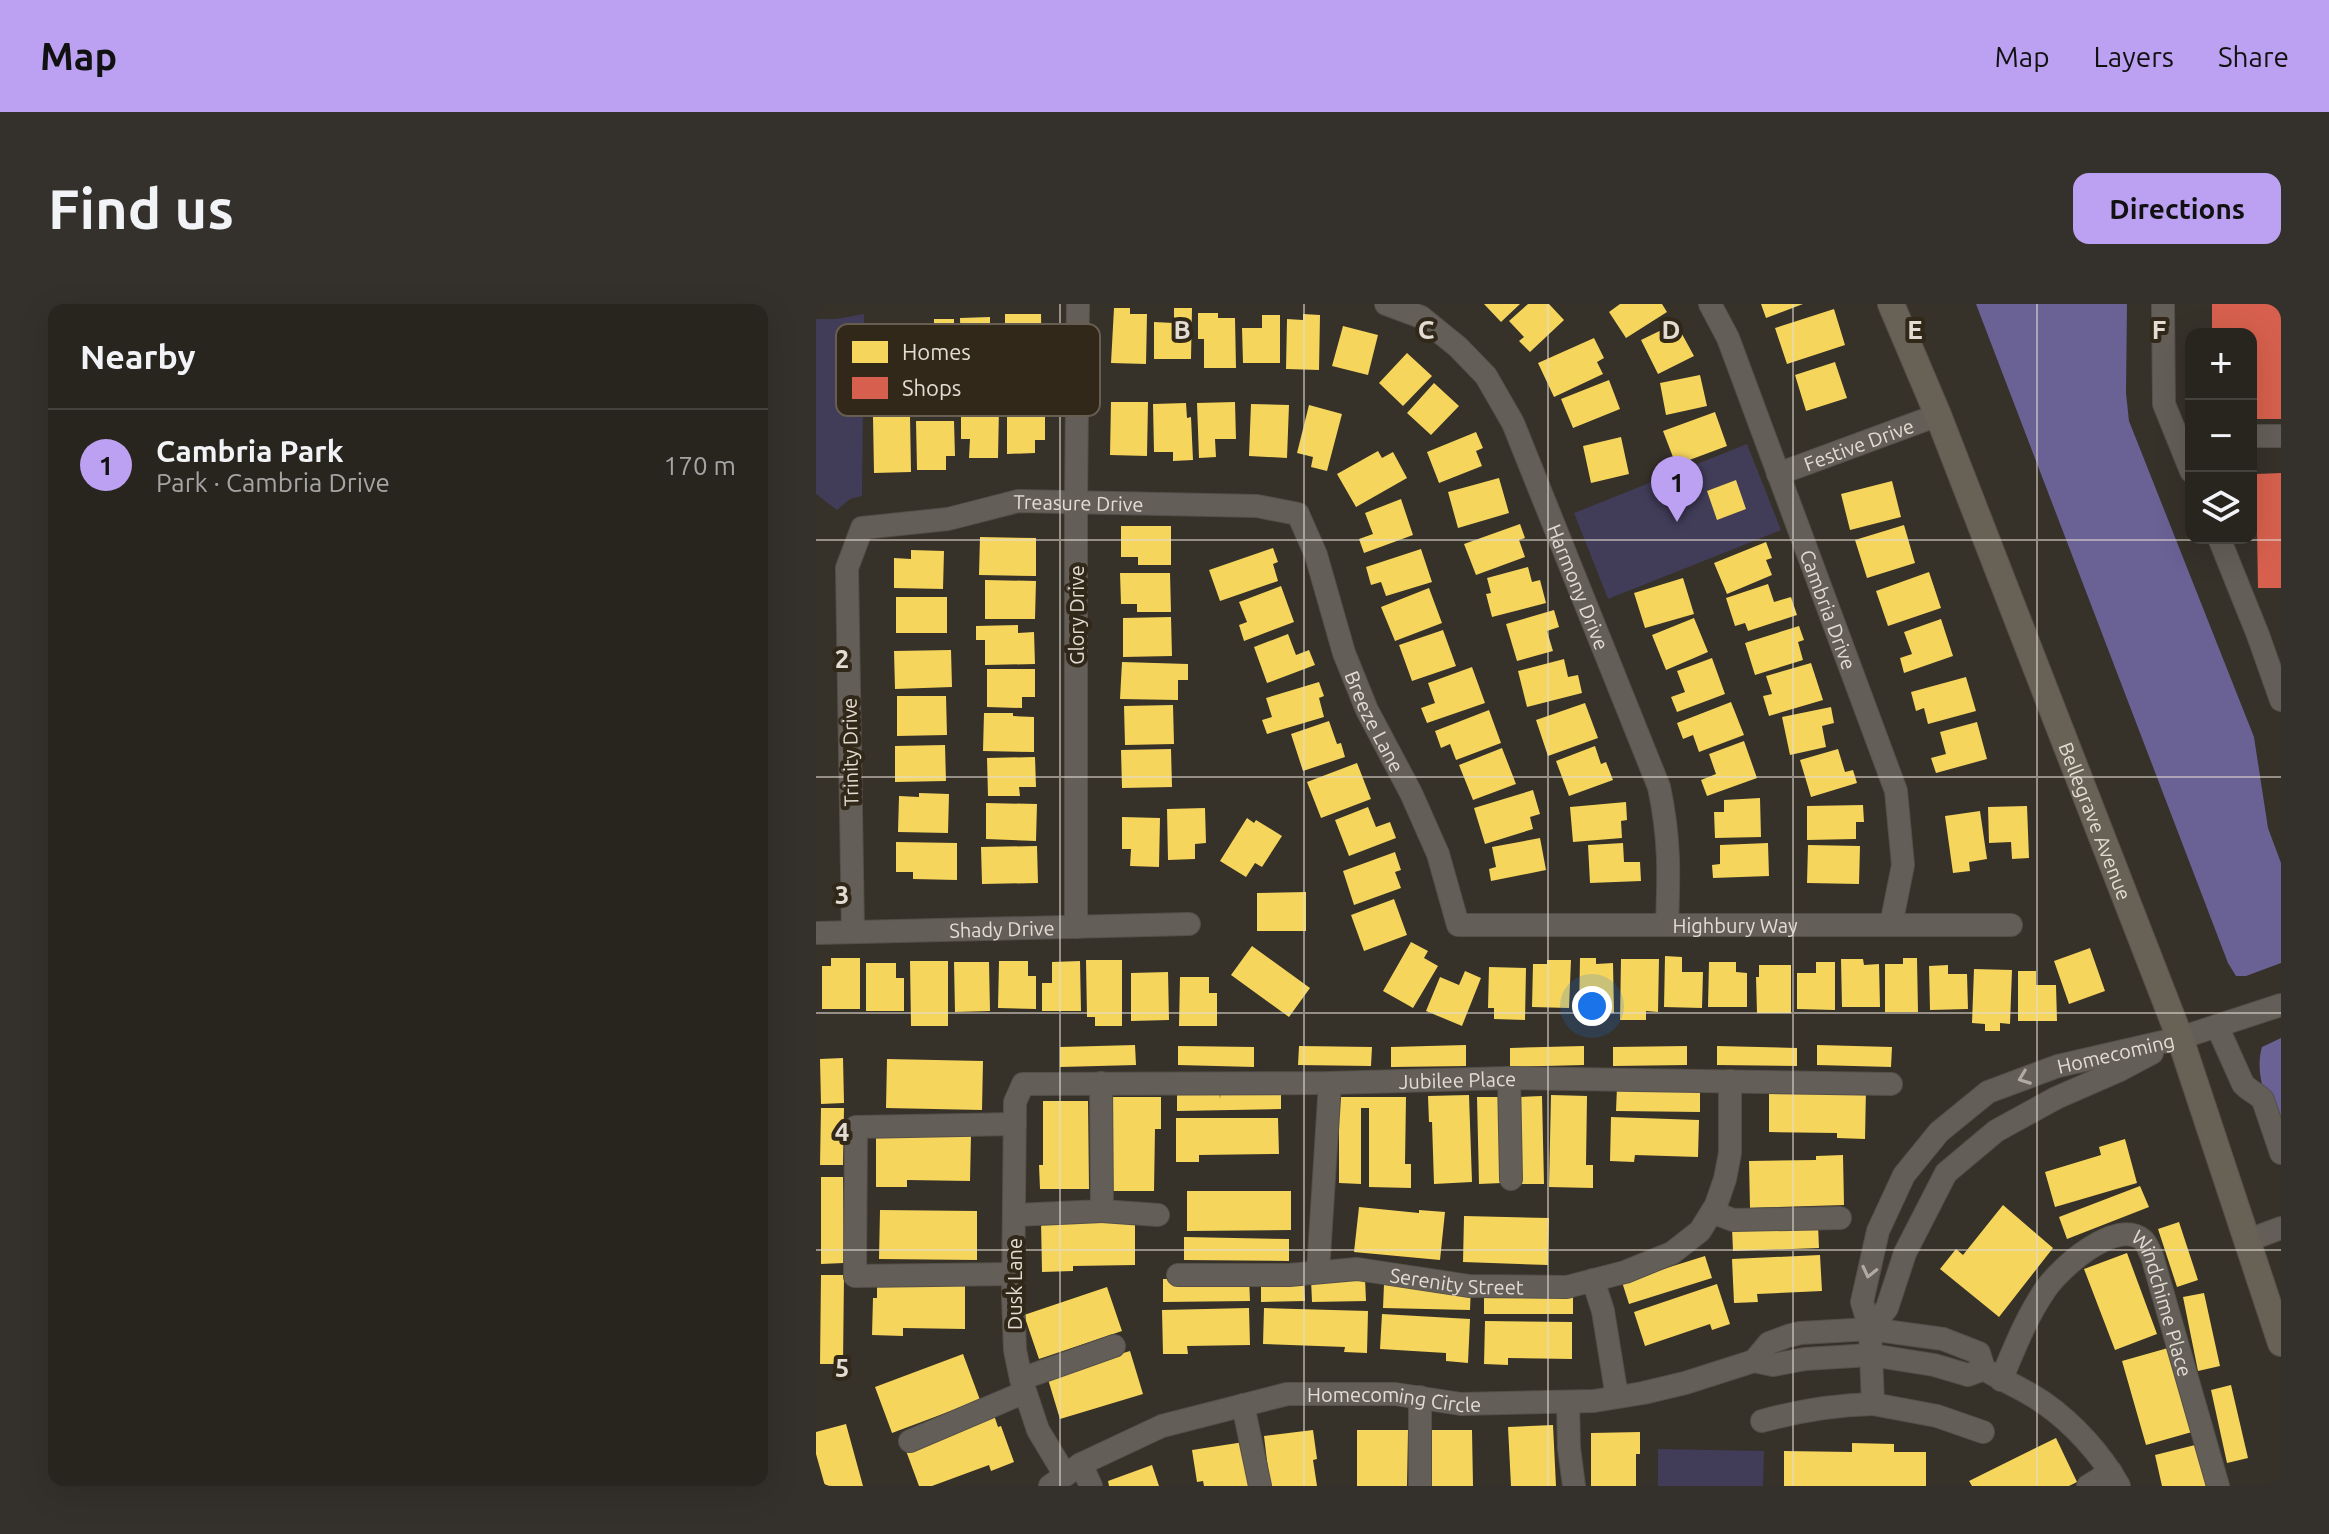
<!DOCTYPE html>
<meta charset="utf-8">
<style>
:root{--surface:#28251f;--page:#34312c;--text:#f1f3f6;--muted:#a5a5a4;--line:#44423d;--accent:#bca0f2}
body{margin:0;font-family:Ubuntu,sans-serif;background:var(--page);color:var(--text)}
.controls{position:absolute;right:24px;top:24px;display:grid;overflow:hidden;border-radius:16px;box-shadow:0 8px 32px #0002}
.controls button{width:72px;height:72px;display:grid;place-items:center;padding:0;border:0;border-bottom:2px solid var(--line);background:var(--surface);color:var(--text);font:40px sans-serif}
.you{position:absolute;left:776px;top:702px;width:28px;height:28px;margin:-20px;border:6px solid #fff;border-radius:50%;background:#1a73e8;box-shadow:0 0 0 12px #1a73e833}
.badge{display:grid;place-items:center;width:52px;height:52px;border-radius:50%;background:var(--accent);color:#111;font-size:26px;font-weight:700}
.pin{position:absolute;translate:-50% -66px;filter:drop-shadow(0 2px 4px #0008)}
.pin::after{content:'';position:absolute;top:42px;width:28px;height:24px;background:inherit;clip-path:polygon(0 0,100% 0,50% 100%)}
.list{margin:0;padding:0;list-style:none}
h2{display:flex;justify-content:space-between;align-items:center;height:104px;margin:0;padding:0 32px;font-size:34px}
h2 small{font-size:26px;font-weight:400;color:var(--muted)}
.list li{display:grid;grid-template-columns:52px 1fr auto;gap:24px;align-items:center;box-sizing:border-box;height:112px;padding:0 32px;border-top:2px solid var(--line)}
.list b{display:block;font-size:30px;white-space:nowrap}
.list p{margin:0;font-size:26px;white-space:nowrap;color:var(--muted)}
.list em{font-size:26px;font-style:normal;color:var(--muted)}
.icon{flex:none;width:44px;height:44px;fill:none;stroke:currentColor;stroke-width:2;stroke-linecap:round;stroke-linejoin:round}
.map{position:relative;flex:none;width:1465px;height:1182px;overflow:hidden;border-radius:16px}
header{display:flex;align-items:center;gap:48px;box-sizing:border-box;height:112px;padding:0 40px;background:var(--accent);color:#111}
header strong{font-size:38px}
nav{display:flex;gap:44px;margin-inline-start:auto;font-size:28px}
.intro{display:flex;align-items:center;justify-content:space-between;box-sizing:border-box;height:192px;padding:0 48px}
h1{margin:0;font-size:56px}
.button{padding:20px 36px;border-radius:16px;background:var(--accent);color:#111;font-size:28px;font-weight:700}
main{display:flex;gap:48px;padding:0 48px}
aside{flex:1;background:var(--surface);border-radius:16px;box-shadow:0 8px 32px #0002}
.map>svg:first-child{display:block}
.green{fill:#413c58}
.water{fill:#6a6194}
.homes{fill:#f6d55c}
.shops{fill:#d6604d}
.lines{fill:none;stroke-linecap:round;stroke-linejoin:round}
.minor-casing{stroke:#544f49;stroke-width:24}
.major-casing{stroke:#544f49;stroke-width:28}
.minor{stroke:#635f58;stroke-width:22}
.major{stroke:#686155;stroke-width:26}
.oneway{stroke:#b0aaa2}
.grid{fill:none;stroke:#e3dcd3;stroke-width:2;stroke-opacity:0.55}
.labels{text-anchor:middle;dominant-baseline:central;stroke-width:8;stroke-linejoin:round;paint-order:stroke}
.street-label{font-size:20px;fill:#e3dcd3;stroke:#322819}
.key{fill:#322819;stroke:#675e51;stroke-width:2}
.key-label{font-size:22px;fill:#e3dcd3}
.grid-label{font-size:26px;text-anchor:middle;font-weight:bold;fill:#e3dcd3;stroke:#322819;stroke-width:8;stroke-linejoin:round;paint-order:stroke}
</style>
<header>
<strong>Map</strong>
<nav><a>Map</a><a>Layers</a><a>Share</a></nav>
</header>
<div class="intro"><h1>Find us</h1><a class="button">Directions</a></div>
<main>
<aside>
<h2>Nearby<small></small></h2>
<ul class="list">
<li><span class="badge">1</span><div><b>Cambria Park</b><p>Park · Cambria Drive</p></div><em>170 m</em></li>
</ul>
</aside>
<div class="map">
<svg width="1465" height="1182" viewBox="0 0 1465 1182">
<rect width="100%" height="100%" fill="#363129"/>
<!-- green -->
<path class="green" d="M48 10 46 192 34 195 21 206 0 190V15H20Z
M931 140 965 226 792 295 758 209Z
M842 1145 948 1147 947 1182H842Z"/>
<!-- water -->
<path class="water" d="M1160 0H1311L1310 89 1313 117 1438 433 1452 524 1465 559V659L1430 672H1420L1412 659Z
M1465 734V834C1455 805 1437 773 1446 743Z"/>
<!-- homes -->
<path class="homes" d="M668 0H704L685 18Z
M712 0H733L748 16 714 48 703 37 708 33 693 17Z
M804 0H846L851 8 810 34 793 8Z
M945 0H987L950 14Z
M298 4H314V10H331L330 60 295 59Z
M358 4H376L375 55H338V18L358 19Z
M1018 5 1029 41 971 60 959 24Z
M382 9H402V14H419L420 64H388V35H382Z
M189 10H225L226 67H189Z
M487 10 504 11 503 66 470 65 471 15 487 16Z
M446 11H464V59H427L426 24H446Z
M174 13V28L183 27V61L145 62 144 14Z
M118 15H138V58L101 59 100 22H118Z
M860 19 878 52 842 70 825 36Z
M527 22 562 31 552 71 516 62Z
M778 34 788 54 781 58 787 70 738 93 722 59Z
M591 49 616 72 587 102 563 79Z
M1019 58 1031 94 990 107 979 71Z
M884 71 891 102 850 111 844 79Z
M793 76 804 105 757 124 745 95Z
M618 79 643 102 615 131 591 109Z
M295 98H332L331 152 294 151Z
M419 98 420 135H399L400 153 383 154 381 99Z
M370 99 371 114 375 113 377 156 357 157V148H338L337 100Z
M435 100 473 101 471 154 433 152Z
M191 101H229V136H219V149L191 150Z
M493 101 526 110 511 167 495 163 497 153 481 149Z
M145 104H183L182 154H153L154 135H145Z
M899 108 911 142 860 161 847 127Z
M94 112 95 168 58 169 57 113Z
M100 117H138L139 152H130V166H101Z
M660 128 667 144 660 147 666 162 623 179 611 148Z
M805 133 813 170 775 179 767 142Z
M562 147 566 154 577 148 591 174 540 203 521 170Z
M683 174 693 209 642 224 632 188Z
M920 176 930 205 901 216 891 187Z
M1076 177 1085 213 1034 226 1025 190Z
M585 195 597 231 548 249 543 235 557 230 549 209Z
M704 220 709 234 703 236 709 253 660 271 648 240Z
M1088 221 1099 259 1051 274 1039 236Z
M305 222H355V261H322V253H305Z
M164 233 220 234V272L163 271Z
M950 238 956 254 950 256 956 271 911 290 898 259Z
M457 244 462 258 457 260 462 277 404 297 393 266Z
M605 245 616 278 570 292 565 278 555 281 550 263Z
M95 246 128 247 127 285 78 284V254L95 255Z
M712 263 716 278 724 276 730 299 676 313 670 290 675 289 671 274Z
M1113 268 1125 304 1072 322 1060 287Z
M304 269H354L355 308H321V300H305Z
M867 274 878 310 829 324 818 289Z
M169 276 220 277 219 315H169Z
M952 280 958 298 975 293 981 311 932 327 929 319 919 322 910 294Z
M465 282 478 318 428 337 423 321 431 318 423 298Z
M613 284 626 319 579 337 565 303Z
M80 293H131V329H80Z
M738 306 743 323 731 327 737 347 701 357 690 320Z
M355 313 356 352 307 353V314Z
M878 314 892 348 850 366 836 331Z
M1125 315 1137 352 1088 369 1084 354 1096 350 1088 328Z
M202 321V329L218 328 219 360 169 361V336H160V322Z
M983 322 988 336 982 338 987 356 939 371 929 339Z
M627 326 640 362 596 377 583 341Z
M472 330 480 351 493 346 499 361 451 379 438 343Z
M135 346 136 383 79 385 78 347Z
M896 354 909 390 861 408 855 393 869 388 861 367Z
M748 355 752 373 762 371 766 389 711 403 702 367Z
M306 358 372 360V376H362V396L304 395Z
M995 359 1007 396 953 412 947 392 956 390 950 372Z
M656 363 669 399 611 419 605 404 619 399 612 379Z
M171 365H219V393H206V404L171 403Z
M1150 373 1160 407 1112 420 1108 404 1100 407 1095 388Z
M503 378 508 392 503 394 508 413 451 430 446 416 456 413 450 394Z
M81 392H130L131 431 81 432Z
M915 398 928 431 883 448 877 431 867 435 861 419Z
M769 399 782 434 732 452 720 416Z
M357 401 358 440 309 441 308 402Z
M1015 403 1018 419 1006 422 1010 443 974 451 966 413Z
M673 406 685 439 640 456 634 440 625 444 619 427Z
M168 409H197V412L218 413V448L167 447Z
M513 417 521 440 525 439 529 453 487 467 475 430Z
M1161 418 1171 455 1120 469 1115 454 1130 450 1124 428Z
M928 437 941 474 891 492 885 476 900 470 893 450Z
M129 441 130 477 79 478V442Z
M779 442 785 460 790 458 797 476 753 492 740 457Z
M686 444 700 480 657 496 643 461Z
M355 445 356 483 306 484 305 446Z
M1022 445 1029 468 1037 466 1041 479 995 493 984 456Z
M219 453 220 483H203L204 492H172L171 454Z
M541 459 555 495 505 514 491 478Z
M717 486 724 510 714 513 717 525 669 540 658 504Z
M103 489 133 490 132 529 82 528 83 492 103 493Z
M944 494 945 533 899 534 898 508H908V496Z
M810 498 811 516 805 517 806 534 757 538 754 503Z
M170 499 221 500 220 537 170 535Z
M1047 501 1048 518H1040V535L991 536V502Z
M1211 502 1213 554 1196 555 1195 538 1173 539 1172 503Z
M552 503 560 523 574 518 580 534 533 552 519 516Z
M389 504 390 539 379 540V555L352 556 351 505Z
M1164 507 1171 555 1153 558 1154 567 1137 569 1129 512Z
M306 513 344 514 343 563 314 562 315 545H306Z
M431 514 438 519 440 516 466 532 446 563 439 559 430 573 404 557Z
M724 534 730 566 675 577 673 565 680 563 676 543Z
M80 538 141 539V576L97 575V568H80Z
M807 539 808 558H824L825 577 774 579 772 541Z
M952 539 953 572 897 574 896 561 904 560V541Z
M992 541 1044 542 1043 580 991 579Z
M221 542 222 579 166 580 165 543Z
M579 548 585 566 579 568 585 584 538 601 527 567Z
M490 588V627H441V589Z
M578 595 591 631 548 647 535 611Z
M595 638 612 647 608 654 622 662 597 704 567 687Z
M436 642 494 684 473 713 415 671Z
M1274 644 1289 687 1253 700 1238 657Z
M849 652 866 653V668H887L886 704 848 703Z
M15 654H44V705H6V662H15Z
M764 654H780V660L797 659 798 709 763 710Z
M1087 654H1101L1102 708H1069V660H1087Z
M805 655H843L842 708 830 707V716H804Z
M1025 655H1047L1048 661 1063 660 1064 703H1026Z
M270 656H306V722H279V713H271Z
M731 656H755L753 704 716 703 717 660H731Z
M94 657H132V722H95Z
M183 657H212V672H220V705L182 704Z
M264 657 265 707H226V679H236V658Z
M138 658H173L174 707 139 708Z
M893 658H920V668L931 669V703H892Z
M1000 658H1019V706L981 705V669H1000Z
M50 659H80V674H88V707H50Z
M943 661H975V709H941L940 673H943Z
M1132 661V670H1151L1152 705 1114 706 1113 662Z
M673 663 710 664 709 716 678 715V704H672Z
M1158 665 1196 666 1194 720 1184 719V727H1169V720L1156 719Z
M649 667 665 674 646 722 610 707 624 673 643 681Z
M1202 667H1220V681H1240L1241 717H1202Z
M352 668 353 716 315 717V669Z
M364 673H393V689H401V722H363Z
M319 741 320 761 244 763V743Z
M650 741V762L575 763V743Z
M1001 741 1076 743 1075 763 1001 761Z
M362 742 438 743V763L362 761Z
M483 742 556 743 555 762 482 761Z
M768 742V761L694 763V744Z
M871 742V761L797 762V743Z
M901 742 981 744V762L901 761Z
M27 754 28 799 5 800 4 755Z
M71 755 167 757 166 806 70 804Z
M403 782 404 795 405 784 465 783V805L361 807V783Z
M801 783 884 785V808L800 807Z
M953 783 1050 784 1049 835 1021 834V829L953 828Z
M653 791 656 878 618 880 616 818H613L612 792Z
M735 791 771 792 770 861H777V884L733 883Z
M726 792 728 880H704L703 793Z
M294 793H345V825H339L338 887H294Z
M523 793H590L589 860H595V884L553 883V804H545V880L523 879Z
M661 793H684L686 879 663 880Z
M227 797H272L273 885H224L223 861H227Z
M5 804H28L27 861H4Z
M795 813 883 816 882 853 819 851 818 858 794 857Z
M360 814H462L463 850 383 851V858H360Z
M60 831H155L154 877 91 876V883H60Z
M1309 835 1321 879 1239 903 1229 868 1285 851 1283 843Z
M1027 851 1028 901 934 904 933 857 1000 856V852Z
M5 873H27L28 959 5 960Z
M1324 882 1333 903 1251 935 1243 913Z
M371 887H475V926L371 927Z
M1187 901 1237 944 1183 1013 1124 965 1140 945 1147 951Z
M543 903 603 909V906L629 908 624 956 538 948Z
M64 906 161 907V956L63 955Z
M648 912 733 914 732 961 647 958Z
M319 916V961L257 962V967L226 968 225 917Z
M1363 918 1382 976 1361 983 1342 925Z
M1002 921 1003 944 917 947 916 924Z
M368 933 473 935V957L368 956Z
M1311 949 1341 1030 1299 1046 1268 965Z
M1004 951 1006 987 941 990 942 998 918 999 916 955Z
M889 952 896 974 813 1000 806 978Z
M5 971H28L27 1060H4Z
M433 974 434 997 347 998V975Z
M445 974H488L489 997 445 998Z
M549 974 550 997 496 998 495 975Z
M61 980 149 981V1025L87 1024V1032L56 1031 57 994H61Z
M568 980 655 982 654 1006 567 1004Z
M901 980 914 1020 896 1026 894 1020 829 1042 818 1008Z
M291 983 306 1027 223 1055 208 1011Z
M668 986H757V1010H668Z
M1388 989 1404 1062 1382 1067 1367 993Z
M433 1004 434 1041 371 1042 372 1050H347L346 1006Z
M448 1004 552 1007 551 1049 528 1048 529 1043 447 1040Z
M566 1010 654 1015 652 1059 630 1057V1049L564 1045Z
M669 1017 756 1018V1055L692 1054V1061L668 1060Z
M1352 1044 1376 1128 1330 1141 1306 1057Z
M314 1047 327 1090 244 1115 231 1072Z
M147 1050 164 1096 76 1129 59 1083Z
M1415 1081 1432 1154 1411 1159 1395 1086Z
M178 1111 182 1123 185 1122 198 1158 175 1167 173 1161 116 1182H103L89 1144Z
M30 1120 47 1182H9L0 1150V1128Z
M737 1121 740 1182H695L692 1123Z
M497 1126 501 1155 497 1156 501 1182H454L448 1132Z
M541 1126H592L591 1182H541Z
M611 1126H656L657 1182H612Z
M824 1128V1150H820V1182H775V1129Z
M1240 1134 1261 1178 1253 1182H1156L1153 1177Z
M428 1138 435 1182H388L387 1177 381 1178 376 1146Z
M1036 1139 1078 1140V1148H1110V1182H968V1147L1036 1148Z
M1383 1140 1393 1182H1346L1339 1151Z
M336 1161 343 1182H293L292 1177Z"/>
<!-- shops -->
<path class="shops" d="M1396 0H1465V115H1435V30H1396Z
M1465 169V284H1442L1440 170Z"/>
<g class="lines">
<!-- minor casing -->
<g class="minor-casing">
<g id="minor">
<path id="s1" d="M570 0 605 13 642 43 670 72 697 119 843 483C854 535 853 569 851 621"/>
<path id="s2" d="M894 0 912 34 1080 487 1087 561 1075 621"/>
<path d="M1347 0 1348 100 1375 167"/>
<path d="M1435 132H1465"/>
<path id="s3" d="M962 170 1122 111"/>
<path d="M1403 234 1442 331 1465 396"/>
<path d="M260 623V198L262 0"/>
<path id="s4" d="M37 628 31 264 46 224 132 215 202 197 441 202 482 210 500 251 528 349 551 406 595 489 622 550 642 621H1195"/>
<path id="s5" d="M0 629 373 620"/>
<path d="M1401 722 1427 780C1433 787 1441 789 1447 796L1465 849"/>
<path d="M693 774 695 875"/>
<path d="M286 907 342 911"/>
<path d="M896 908 917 916 1024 914"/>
<path d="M198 911 286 907 285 779"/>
<path d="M1430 937 1465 924"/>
<path d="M502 968 514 779"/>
<path d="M197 970 39 972 40 823 199 820"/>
<path id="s6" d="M362 971H473L541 965 653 982 751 983 809 968 856 949 884 927 900 901 909 875 914 849V777"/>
<path d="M777 976 787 1007 801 1093"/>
<path d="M1054 1025 1071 1004 1089 949 1130 869 1180 827 1240 794 1304 766 1336 749"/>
<path d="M938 1057 953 1039 972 1032 984 1029 1054 1025 1127 1035 1163 1049 1168 1065C1187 1077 1210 1086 1228 1099 1258 1120 1285 1150 1303 1182"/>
<path d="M205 1075 298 1042"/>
<path id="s7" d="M1185 1076C1198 1045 1210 1014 1229 986 1243 965 1300 913 1327 936 1331 939 1333 947 1336 952L1402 1182"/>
<path d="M604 1093V1182"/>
<path d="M752 1098 753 1144 758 1182"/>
<path d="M427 1101 444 1182"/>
<path d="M946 1117C982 1107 1019 1101 1057 1100"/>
<path id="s8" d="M1167 1128 1121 1112 1057 1100 1054 1025 1046 998 1062 927 1088 871 1123 828 1172 788 1242 762 1364 734 1465 701"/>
<path d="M94 1137 209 1088"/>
<path d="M265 1160 275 1182"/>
<path id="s9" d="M249 1171 222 1126 205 1075 199 1046 197 993 199 798 207 780 514 779 693 774 1075 780"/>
<path id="s10" d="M234 1182 265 1160 346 1122 471 1090H579L645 1100 778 1097 827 1089 869 1079 938 1057 957 1061 989 1055 1055 1051 1118 1061 1152 1071 1168 1065"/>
<path d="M1272 1182 1295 1168"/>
</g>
</g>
<!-- major casing -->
<g class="major-casing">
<g id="major">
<path id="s11" d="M1075 0 1122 111 1364 734 1465 1039"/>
</g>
</g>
<!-- minor -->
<use href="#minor" class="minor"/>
<!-- major -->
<use href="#major" class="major"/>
</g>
<!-- one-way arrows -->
<defs><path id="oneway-chevron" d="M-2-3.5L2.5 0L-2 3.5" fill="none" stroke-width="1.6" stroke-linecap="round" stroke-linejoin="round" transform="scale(2)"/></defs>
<g class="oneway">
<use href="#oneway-chevron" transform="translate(1208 774) rotate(159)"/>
<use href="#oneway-chevron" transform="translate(1053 968) rotate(103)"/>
</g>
<!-- grid -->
<path class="grid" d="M244 0V1182M488 0V1182M732 0V1182M977 0V1182M1221 0V1182M0 236H1465M0 473H1465M0 709H1465M0 946H1465"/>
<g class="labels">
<!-- street labels -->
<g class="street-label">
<text stroke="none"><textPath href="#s3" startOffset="86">Festive Drive</textPath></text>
<text stroke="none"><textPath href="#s4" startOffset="626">Treasure Drive</textPath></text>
<text stroke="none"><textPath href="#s1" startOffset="356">Harmony Drive</textPath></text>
<text stroke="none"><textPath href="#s2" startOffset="328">Cambria Drive</textPath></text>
<text transform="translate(260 311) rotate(-90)">Glory Drive</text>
<text stroke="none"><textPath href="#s4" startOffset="1068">Breeze Lane</textPath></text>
<text transform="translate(34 448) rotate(-91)">Trinity Drive</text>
<text stroke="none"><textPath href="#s11" startOffset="556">Bellegrave Avenue</textPath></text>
<text stroke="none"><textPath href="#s4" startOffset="1566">Highbury Way</textPath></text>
<text stroke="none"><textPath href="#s5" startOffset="186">Shady Drive</textPath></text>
<text stroke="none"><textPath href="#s8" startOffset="604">Homecoming</textPath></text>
<text stroke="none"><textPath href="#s9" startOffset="838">Jubilee Place</textPath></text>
<text stroke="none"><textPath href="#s6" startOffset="280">Serenity Street</textPath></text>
<text transform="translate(198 980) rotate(-90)">Dusk Lane</text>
<text stroke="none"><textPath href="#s7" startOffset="286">Windchime Place</textPath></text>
<text stroke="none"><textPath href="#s10" startOffset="364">Homecoming Circle</textPath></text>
</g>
</g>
<!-- legend -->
<rect x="20" y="20" width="264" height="92" rx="12" class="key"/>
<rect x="36" y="37" width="36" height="22" fill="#f6d55c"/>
<rect x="36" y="73" width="36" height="22" fill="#d6604d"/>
<g class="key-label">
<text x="86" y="56">Homes</text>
<text x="86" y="92">Shops</text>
</g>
<g class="grid-label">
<text x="366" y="35">B</text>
<text x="610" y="35">C</text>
<text x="855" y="35">D</text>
<text x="1099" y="35">E</text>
<text x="1343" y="35">F</text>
<text x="26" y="364">2</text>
<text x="26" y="600">3</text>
<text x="26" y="837">4</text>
<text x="26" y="1073">5</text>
</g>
</svg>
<div class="controls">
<button>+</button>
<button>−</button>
<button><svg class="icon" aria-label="layers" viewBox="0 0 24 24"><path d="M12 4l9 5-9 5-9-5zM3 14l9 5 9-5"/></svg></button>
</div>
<div class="you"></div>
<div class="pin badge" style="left:861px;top:218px">1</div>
</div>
</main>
